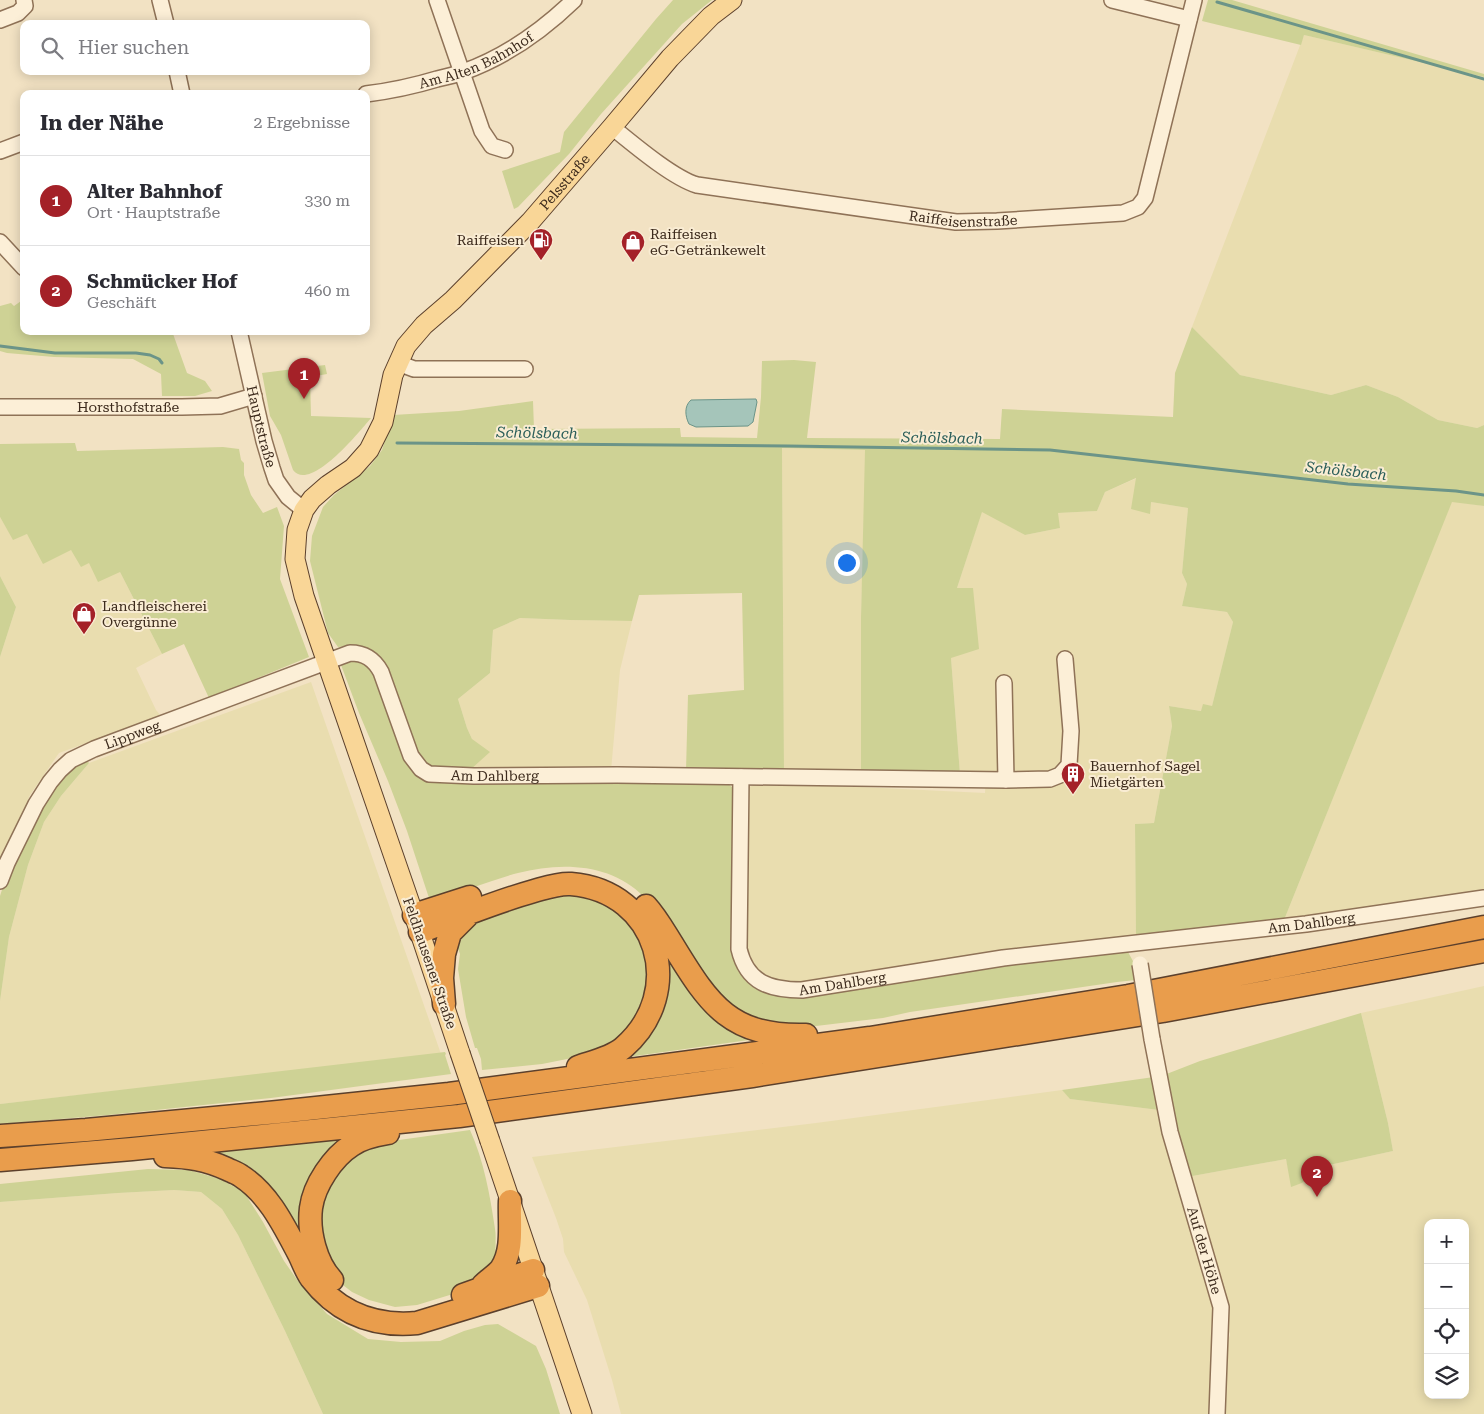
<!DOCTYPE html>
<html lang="de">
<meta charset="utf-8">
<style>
:root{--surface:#fff;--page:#f2f2f3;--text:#2b2b33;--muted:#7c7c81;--line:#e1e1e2;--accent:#a42128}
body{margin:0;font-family:"Roboto Serif",serif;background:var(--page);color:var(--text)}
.controls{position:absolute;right:15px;bottom:15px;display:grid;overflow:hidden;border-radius:10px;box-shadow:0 2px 12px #0003}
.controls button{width:45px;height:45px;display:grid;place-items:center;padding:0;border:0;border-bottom:1px solid var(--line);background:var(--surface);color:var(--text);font:25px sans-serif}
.you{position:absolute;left:846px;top:562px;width:18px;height:18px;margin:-12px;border:4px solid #fff;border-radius:50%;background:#1a73e8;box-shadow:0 0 0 8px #1a73e833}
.badge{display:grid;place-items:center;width:32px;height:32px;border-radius:50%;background:var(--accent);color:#fff;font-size:16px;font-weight:700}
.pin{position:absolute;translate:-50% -41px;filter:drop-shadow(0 1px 2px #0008)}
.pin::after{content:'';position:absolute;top:26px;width:18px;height:15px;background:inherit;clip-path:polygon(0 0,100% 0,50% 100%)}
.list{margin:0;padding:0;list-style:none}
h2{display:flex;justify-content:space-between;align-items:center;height:65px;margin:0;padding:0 20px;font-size:21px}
h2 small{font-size:16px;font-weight:400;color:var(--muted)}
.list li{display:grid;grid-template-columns:32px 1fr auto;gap:15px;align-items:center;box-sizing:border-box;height:90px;padding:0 20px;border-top:1px solid var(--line)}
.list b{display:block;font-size:19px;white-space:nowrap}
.list p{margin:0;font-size:16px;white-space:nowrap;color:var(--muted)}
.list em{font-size:16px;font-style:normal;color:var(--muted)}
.icon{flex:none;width:28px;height:28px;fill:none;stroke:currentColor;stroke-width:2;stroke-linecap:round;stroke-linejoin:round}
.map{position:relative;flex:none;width:1484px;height:1414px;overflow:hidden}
.search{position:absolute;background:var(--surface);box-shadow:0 2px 12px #0003;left:20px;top:20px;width:350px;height:55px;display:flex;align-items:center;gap:12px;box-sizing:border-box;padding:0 18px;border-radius:10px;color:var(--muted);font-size:19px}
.panel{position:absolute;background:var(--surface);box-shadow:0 2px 12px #0003;left:20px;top:90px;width:350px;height:245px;border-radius:10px}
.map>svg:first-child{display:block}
.farmland{fill:#e9ddaf;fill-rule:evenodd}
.green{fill:#ced295}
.water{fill:#a5c5ba;stroke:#6b9488}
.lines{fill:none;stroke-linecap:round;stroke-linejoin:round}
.stream{stroke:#6b9488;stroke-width:3}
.minor-casing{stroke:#8f7257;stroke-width:18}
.major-casing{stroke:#5c402c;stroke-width:21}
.highway-casing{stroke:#5c402c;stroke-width:25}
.minor{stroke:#fcefd7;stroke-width:15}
.major{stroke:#f9d697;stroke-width:19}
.highway{stroke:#e99d4c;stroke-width:22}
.minor-bridge-casing{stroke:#8f7257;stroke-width:18;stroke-linecap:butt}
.major-bridge-casing{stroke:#5c402c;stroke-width:21;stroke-linecap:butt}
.minor-bridge{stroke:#fcefd7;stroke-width:15}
.major-bridge{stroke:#f9d697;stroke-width:19}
.labels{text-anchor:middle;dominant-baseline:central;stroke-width:4;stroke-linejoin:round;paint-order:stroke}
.street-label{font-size:14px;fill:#3d2b1d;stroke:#f9ecd3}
.poi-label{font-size:14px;fill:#3d2b1d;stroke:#f9ecd3;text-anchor:start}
.water-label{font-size:15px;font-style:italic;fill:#2b5e59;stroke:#f9ecd3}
</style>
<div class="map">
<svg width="1484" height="1414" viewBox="0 0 1484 1414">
<rect width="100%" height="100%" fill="#f2e2c3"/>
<!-- farmland -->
<path class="farmland" d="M1304 35 1484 77V425L1477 428 1438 420 1398 397 1366 385 1331 395 1240 375 1192 327Z
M782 448 866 450 861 617V772L784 771Z
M1137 478 1151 502 1188 508 1182 573 1187 584 1182 606 1227 612 1233 622 1212 706 1202 711 1169 706 1172 726 1154 823 1135 824 1136 939 802 987 767 980 753 967 746 945 748 788 759 782 985 793 986 774H960L951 658 957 588 982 511 1025 535 1060 528 1057 513 1097 511 1105 492Z
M1452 501 1484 506V891L1284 920Z
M0 517 13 539 27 534 71 550 89 563 120 572 162 654 136 668 156 710 161 716 59 753 30 795 0 870V657L16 607 0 576Z
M520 618 570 620 632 621 620 670 611 771 470 770 472 739 467 728 458 699 490 673 493 630Z
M311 682 441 1054 0 1104V1001L9 937 28 865 44 822 61 796 89 763Z
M1484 986V1414H1224L1225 1348 1230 1335 1187 1177 1286 1159 1292 1186 1302 1183 1320 1167 1393 1151 1388 1123 1361 1013ZM1428 1223H1465V1395H1428Z
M1062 1090 1071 1099 1159 1110 1216 1308 1213 1414H621L612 1380 587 1300 564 1252 563 1239 556 1218 532 1157 816 1123Z
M174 1190 201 1192 222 1209 238 1235 285 1331 323 1414H0V1202L118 1193Z"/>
<!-- green -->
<path class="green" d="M673 0H712L682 24 601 114 569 154 518 207 514 209 502 171 560 152 564 132 656 19Z
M1208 0H1232L1484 74V77L1304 35 1301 45 1202 21Z
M24 299V331H58L59 333 68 331H172L187 373 205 381 212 391 195 396H162L161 374 133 359 54 357 7 353 0 351V306L11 303 14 306Z
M1192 327 1240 375 1331 395 1366 385 1398 397 1438 420 1477 428 1484 425V506L1452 502 1284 920 1136 939 1135 824 1154 823 1172 726 1169 706 1201 711 1203 704 1212 706 1233 622 1227 612 1182 606 1187 584 1182 573 1188 508 1151 502 1150 514 1131 509 1136 478 1105 492 1097 511 1058 513 1060 528 1025 535 982 512 957 588H973L979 649 951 658 960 774 861 772V617L865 450 782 448 784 771H686L688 695 744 690 742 593 639 595 632 621 570 620 520 618 493 630 490 673 458 699 467 728 472 739 490 752 470 770 426 766 418 759 382 661 348 646 338 647 328 633 310 561 312 536 323 507 334 495 370 466 382 450 393 415 459 411 533 401 534 429 680 428 681 437 757 438 761 397 762 361 794 360 816 362 807 438 1000 439 1002 409 1173 417 1175 373Z
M325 365 327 374 310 377 311 416 371 418C360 431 310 493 293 470L281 435 270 416 262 373Z
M75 443 77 451 223 447 239 449 241 460 244 463V475L251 495 263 513 277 507 284 526 280 579 309 657 209 698 184 644 162 654 120 572 98 582 89 563 81 567 71 550 43 564 27 534 13 540 0 517V444Z
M0 576 16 607 0 657Z
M355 659 373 669 416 771 726 782 734 789 735 948 766 991 903 979 1115 950 1128 952 1134 963 1136 980 1117 982 910 1012 883 1018 816 1026H790L735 1015C715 990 696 964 676 939 666 925 656 909 644 897 611 863 561 862 518 873 491 880 465 891 439 899L429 898 407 831 388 781 359 713 341 665V662Z
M85 758 89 763 61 796 44 822 28 865 9 937 0 1001V896L7 874 29 827 65 771Z
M577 891 627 913 654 973 624 1041 572 1058 542 1064 482 1070 481 1059 477 1048H475L466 1017 458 969 460 954 456 943 476 918Z
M661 949 763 1038 621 1058 626 1052Z
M1361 1013 1388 1123 1393 1151 1320 1167 1302 1183 1291 1187 1286 1159 1187 1177 1164 1075 1200 1061Z
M445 1052 446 1054 445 1055 451 1074 271 1098 108 1115 0 1124V1104Z
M1154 1077 1159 1110 1070 1099 1062 1090Z
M470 1130C484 1161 490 1195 495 1229 497 1239 493 1254 499 1263L453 1294 417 1305 395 1307 369 1300 352 1292 339 1282 319 1242 321 1192 346 1156 385 1142Z
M356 1138C339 1150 324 1163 315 1182 287 1241 331 1313 395 1316 430 1318 483 1295 516 1282L518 1287C484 1299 429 1322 394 1321 380 1320 366 1315 354 1309 308 1283 303 1237 273 1200 260 1184 246 1170 228 1161 222 1158 216 1156 210 1153Z
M148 1169 189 1170 220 1179 244 1192 263 1222 284 1261 298 1281 327 1314 368 1339 401 1342 440 1341 464 1331 485 1325 498 1324 536 1346 546 1369 560 1414H323L285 1331 238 1235 222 1209 201 1192 174 1190 118 1193 0 1202V1184Z"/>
<!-- water -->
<path class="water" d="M754 399H756L757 402 753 422 748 426 696 427 689 424C685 416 684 406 691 400Z"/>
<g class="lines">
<!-- stream -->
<path class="stream" d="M1217 2 1484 79
M0 346 55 353H136L150 355 159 359 162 363
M397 443 788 446 1050 450 1348 484 1456 491 1484 495"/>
<!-- minor casing -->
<g class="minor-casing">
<g id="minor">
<path d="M160 0 166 24"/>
<path d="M437 0 482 131 492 146 505 150"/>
<path d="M1112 0 1189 19"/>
<path d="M0 20 18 13 25 6 24 0"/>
<path d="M177 71 182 94"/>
<path id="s1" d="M366 94C390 91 414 86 437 79 446 77 455 75 463 72 505 57 543 30 574 0"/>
<path id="s2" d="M612 127C633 144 673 178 697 185L956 222 997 221 1123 213 1138 207 1145 198 1194 0"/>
<path d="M0 151 24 142"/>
<path d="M0 242 24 268"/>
<path id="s3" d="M239 331 264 441 272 468 276 480 288 497 304 510"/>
<path d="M398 363 414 369H525"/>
<path id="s4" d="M0 407H182L220 406 254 396"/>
<path id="s5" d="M741 777 739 949C747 983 770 990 802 990L1003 958 1306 924 1484 898"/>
<path d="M1006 780 1050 779 1060 775 1069 765 1071 731 1065 659"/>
<path id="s6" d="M0 881 7 863 36 804 50 782 60 770 71 760 94 749 350 653C365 653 374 659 381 672L411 756 421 769 429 774 474 776 617 775 1006 780 1004 683"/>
<path id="s7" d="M1152 1039 1170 1132 1221 1307 1217 1414"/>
</g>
</g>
<!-- major casing -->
<g class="major-casing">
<g id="major">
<path id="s8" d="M460 1053 414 915 304 596 295 559 297 530 304 510 312 499 328 485 353 468 369 450 383 422 393 375 406 346 424 325 453 300 530 222 612 127 670 58 711 16 732 0"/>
<path d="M490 1141 582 1414"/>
</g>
</g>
<!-- highway casing -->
<g class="highway-casing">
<path id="highway" d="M646 906C657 918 665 933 674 947 710 1006 731 1037 806 1035
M414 915 470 897
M420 932C458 917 495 902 534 891 545 888 559 883 571 884 658 891 688 992 623 1048 611 1058 592 1062 578 1067
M444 1004 442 978 444 954 450 933 467 916
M0 1136 86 1130 278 1112 449 1094 870 1038 1128 996 1484 927
M165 1156C189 1157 205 1159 227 1169 231 1171 237 1173 241 1176 269 1194 284 1226 299 1254 303 1262 306 1271 311 1278 338 1313 374 1327 417 1323L538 1286
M0 1160 132 1149 459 1116 752 1076 1163 1011 1484 951
M332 1280C316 1263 308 1232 311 1208 314 1185 333 1157 352 1145 362 1138 376 1135 388 1133
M483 1285C488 1280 496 1275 501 1269 514 1250 509 1223 510 1201
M463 1295 533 1270"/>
</g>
<!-- minor -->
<use href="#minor" class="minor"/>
<!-- major -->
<use href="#major" class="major"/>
<!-- highway -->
<use href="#highway" class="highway"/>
<!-- minor-bridge casing -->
<g class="minor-bridge-casing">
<path id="minor-bridge" d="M1140 964 1152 1039"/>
</g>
<!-- major-bridge casing -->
<g class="major-bridge-casing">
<path id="major-bridge" d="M460 1053 490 1141"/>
</g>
<!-- minor-bridge -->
<use href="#minor-bridge" class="minor-bridge"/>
<!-- major-bridge -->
<use href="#major-bridge" class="major-bridge"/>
</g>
<!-- icons -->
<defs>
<g id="fuel-pin" transform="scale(1.25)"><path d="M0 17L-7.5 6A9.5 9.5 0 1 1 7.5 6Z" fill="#a42128" stroke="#f9ecd3"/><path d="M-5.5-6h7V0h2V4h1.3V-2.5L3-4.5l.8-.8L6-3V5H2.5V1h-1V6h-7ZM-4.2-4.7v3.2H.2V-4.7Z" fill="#fff"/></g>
<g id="shop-pin" transform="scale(1.25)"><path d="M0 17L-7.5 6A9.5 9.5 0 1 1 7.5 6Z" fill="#a42128" stroke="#f9ecd3"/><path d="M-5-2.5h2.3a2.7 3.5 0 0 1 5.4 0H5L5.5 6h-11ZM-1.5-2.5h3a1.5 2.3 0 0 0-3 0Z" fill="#fff"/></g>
<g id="building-pin" transform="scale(1.25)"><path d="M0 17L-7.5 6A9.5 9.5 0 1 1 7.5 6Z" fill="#a42128" stroke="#f9ecd3"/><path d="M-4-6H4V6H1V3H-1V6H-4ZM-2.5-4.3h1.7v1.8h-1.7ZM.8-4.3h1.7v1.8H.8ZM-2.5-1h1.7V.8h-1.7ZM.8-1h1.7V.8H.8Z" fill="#fff"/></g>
</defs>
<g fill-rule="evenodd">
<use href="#fuel-pin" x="541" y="240"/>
<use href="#shop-pin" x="633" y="242"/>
<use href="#shop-pin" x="84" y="614"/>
<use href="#building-pin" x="1073" y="774"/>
</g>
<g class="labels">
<!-- street labels -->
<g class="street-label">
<text stroke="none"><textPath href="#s1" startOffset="116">Am Alten Bahnhof</textPath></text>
<text stroke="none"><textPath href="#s8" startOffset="1000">Pelsstraße</textPath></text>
<text stroke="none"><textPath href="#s2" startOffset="372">Raiffeisenstraße</textPath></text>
<text stroke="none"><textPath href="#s4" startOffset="128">Horsthofstraße</textPath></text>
<text stroke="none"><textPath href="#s3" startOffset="98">Hauptstraße</textPath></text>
<text stroke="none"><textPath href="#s6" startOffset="208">Lippweg</textPath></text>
<text stroke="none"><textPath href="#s6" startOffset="660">Am Dahlberg</textPath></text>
<text stroke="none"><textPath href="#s5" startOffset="769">Am Dahlberg</textPath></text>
<text transform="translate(430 963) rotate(71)">Feldhausener Straße</text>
<text stroke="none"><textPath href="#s5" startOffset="296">Am Dahlberg</textPath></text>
<text stroke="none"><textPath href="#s7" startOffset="218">Auf der Höhe</textPath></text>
</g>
<!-- poi labels -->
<g class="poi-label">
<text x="650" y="234">Raiffeisen<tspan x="650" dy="16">eG-Getränkewelt</tspan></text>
<text x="524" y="240" text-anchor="end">Raiffeisen</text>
<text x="102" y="606">Landfleischerei<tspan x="102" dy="16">Overgünne</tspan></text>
<text x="1090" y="766">Bauernhof Sagel<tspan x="1090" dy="16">Mietgärten</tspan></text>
</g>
<!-- water labels -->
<g class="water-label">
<text transform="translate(537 433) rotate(1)">Schölsbach</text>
<text transform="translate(942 438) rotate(1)">Schölsbach</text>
<text transform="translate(1346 471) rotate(6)">Schölsbach</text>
</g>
</g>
</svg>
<div class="controls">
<button>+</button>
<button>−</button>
<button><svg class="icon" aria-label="locate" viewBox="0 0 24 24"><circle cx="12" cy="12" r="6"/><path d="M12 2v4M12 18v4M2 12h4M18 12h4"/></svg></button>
<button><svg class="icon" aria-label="layers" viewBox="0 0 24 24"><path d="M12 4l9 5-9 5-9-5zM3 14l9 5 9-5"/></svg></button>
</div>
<div class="you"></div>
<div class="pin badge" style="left:304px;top:399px">1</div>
<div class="pin badge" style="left:1317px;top:1197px">2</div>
<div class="search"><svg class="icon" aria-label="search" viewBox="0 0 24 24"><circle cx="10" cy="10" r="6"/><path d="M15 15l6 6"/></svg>Hier suchen</div>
<section class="panel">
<h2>In der Nähe<small>2 Ergebnisse</small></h2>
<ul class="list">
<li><span class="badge">1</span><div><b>Alter Bahnhof</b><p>Ort · Hauptstraße</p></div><em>330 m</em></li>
<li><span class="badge">2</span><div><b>Schmücker Hof</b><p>Geschäft</p></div><em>460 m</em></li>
</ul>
</section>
</div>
